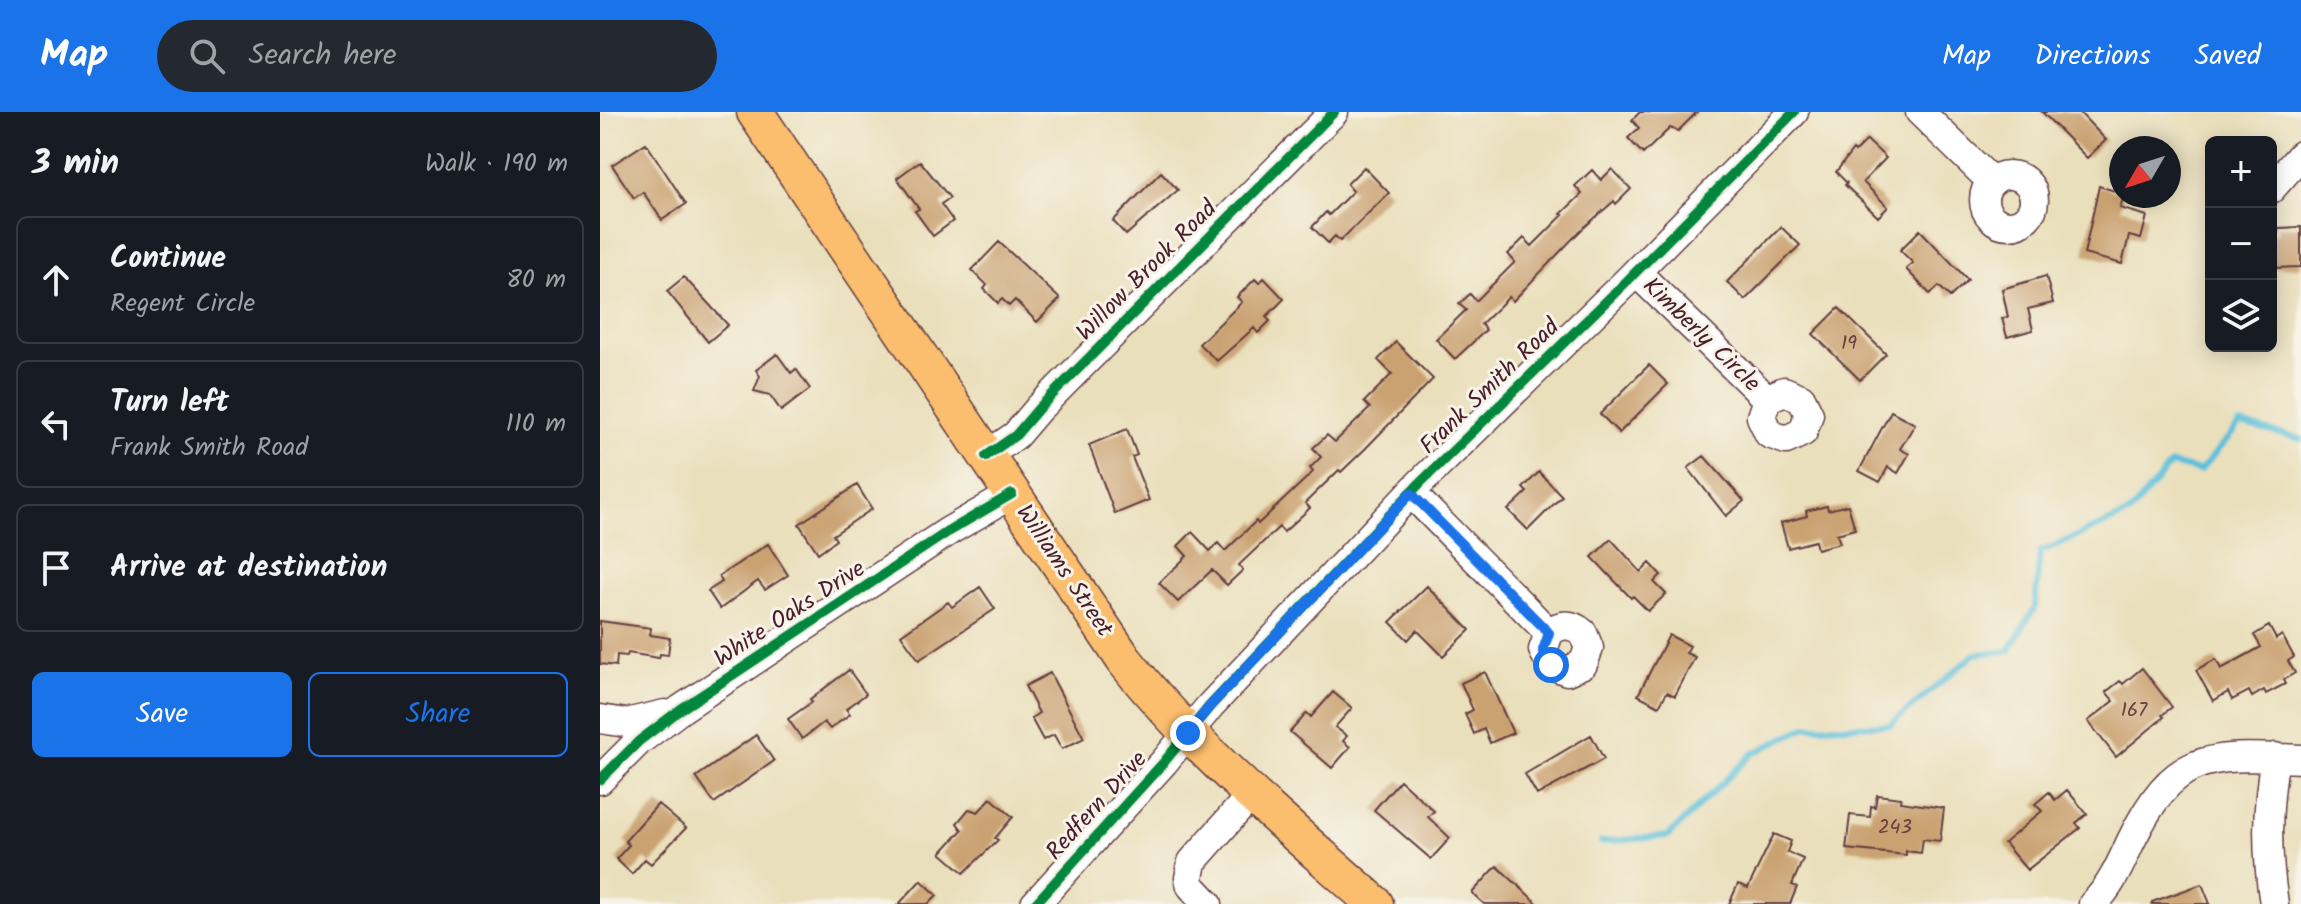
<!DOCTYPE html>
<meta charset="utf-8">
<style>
:root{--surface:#171b24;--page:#242831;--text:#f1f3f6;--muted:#9ea1a6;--line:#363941;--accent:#1a73e8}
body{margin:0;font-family:Kalam,sans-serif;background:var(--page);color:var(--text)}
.controls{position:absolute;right:24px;top:24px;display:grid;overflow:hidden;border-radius:12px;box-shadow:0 4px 20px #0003}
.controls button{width:72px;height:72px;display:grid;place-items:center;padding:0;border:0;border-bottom:2px solid var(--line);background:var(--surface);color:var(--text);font:40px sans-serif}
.compass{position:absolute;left:1509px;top:24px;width:72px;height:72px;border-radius:50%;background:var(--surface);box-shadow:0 4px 20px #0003;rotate:231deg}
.stop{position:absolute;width:24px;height:24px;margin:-18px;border:6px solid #1a73e8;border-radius:50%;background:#fff}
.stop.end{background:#1a73e8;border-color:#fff;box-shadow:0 2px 8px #0008}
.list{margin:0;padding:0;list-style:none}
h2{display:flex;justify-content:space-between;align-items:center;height:104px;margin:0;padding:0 32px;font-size:34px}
h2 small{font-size:26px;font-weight:400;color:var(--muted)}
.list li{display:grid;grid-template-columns:52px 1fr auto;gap:24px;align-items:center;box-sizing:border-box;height:128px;margin:0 16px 16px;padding:0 16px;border:2px solid var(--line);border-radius:12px}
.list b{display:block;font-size:30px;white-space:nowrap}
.list p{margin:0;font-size:26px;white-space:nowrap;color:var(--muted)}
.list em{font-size:26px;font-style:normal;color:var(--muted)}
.actions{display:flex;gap:16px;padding:24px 32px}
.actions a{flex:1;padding:18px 0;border:2px solid var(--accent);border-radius:12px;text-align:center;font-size:28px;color:var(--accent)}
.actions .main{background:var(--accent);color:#fff}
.icon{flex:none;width:44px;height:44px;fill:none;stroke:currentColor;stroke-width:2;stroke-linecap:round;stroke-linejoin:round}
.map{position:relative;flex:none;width:1701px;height:792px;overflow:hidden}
header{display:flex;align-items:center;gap:48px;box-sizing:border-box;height:112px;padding:0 40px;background:var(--accent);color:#fff}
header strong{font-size:38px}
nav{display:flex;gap:44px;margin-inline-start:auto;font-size:28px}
.search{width:560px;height:72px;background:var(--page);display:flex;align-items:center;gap:20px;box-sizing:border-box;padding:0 28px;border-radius:44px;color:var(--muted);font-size:30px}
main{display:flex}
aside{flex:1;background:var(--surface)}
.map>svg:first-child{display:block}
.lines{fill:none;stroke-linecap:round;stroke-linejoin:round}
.stream{stroke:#5cc0da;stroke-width:6}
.building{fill:#caa272}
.minor-casing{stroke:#623c41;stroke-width:31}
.major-casing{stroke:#623c41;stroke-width:39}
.minor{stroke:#fff;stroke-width:28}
.major{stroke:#fbbd6e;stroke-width:36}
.cycleway-casing{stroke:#f7f3e8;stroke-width:15}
.cycleway{stroke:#00873e;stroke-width:10}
.route{stroke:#1a73e8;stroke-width:10}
.labels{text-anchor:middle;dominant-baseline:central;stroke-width:6;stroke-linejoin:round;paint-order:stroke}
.number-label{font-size:20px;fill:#6a403d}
.street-label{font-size:24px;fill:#4a1f2b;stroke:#f7f3e8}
</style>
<header>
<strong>Map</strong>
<div class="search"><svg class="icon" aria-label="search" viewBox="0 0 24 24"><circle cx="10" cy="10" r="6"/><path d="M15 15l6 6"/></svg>Search here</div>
<nav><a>Map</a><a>Directions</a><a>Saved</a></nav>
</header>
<main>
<aside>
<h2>3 min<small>Walk · 190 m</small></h2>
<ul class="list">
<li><svg class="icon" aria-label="ahead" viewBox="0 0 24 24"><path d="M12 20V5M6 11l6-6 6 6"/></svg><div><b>Continue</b><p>Regent Circle</p></div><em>80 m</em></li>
<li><svg class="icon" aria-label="left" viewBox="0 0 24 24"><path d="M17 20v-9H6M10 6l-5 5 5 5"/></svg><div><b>Turn left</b><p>Frank Smith Road</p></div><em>110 m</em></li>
<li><svg class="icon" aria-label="arrive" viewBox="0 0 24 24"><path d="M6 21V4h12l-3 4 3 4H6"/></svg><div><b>Arrive at destination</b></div></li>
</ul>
<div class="actions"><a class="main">Save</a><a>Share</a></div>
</aside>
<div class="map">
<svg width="1701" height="792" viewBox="0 0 1701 792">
<rect width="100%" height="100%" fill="#f7f3e8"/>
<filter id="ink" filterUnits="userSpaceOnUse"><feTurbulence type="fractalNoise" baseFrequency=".0125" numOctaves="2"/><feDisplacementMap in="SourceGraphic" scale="16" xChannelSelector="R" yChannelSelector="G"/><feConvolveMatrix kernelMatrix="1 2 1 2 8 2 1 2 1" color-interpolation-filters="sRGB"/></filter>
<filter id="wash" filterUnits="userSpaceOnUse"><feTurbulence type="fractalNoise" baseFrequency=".006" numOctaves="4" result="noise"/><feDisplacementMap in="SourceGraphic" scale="32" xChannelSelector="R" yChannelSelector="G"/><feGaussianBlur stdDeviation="1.8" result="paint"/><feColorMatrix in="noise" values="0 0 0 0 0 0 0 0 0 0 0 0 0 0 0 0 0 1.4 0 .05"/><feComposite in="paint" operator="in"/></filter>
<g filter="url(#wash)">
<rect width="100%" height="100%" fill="#eadfbb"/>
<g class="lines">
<!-- stream -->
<path class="stream" d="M1001 730 1068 724 1152 642 1206 615 1290 613 1375 542 1409 539 1435 495 1440 440 1530 401 1571 352 1600 359 1640 312 1701 327"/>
</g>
<g id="blocks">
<!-- building -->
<path class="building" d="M1040 0H1097L1078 19 1070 16 1043 42 1028 26 1039 16 1032 8Z
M1442 0H1479L1506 28 1487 46Z
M1267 28 1286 46 1263 70 1288 95 1278 105 1245 73 1247 71 1236 60 1253 38 1255 40Z
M46 31 86 92 62 108 43 80 34 86 12 53Z
M320 49 350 86 341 92 353 109 333 124 315 99 319 97 297 66Z
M764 55 789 81 740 129 735 124 728 131 712 115 726 100 729 103 753 79 747 72Z
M1012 57 1031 77 1016 92 1014 89 979 120 913 189 909 185 881 212 886 218 855 247 836 227 866 198 859 192 870 182 876 189 915 150 908 142 924 126 932 134 963 103 961 102 982 82 975 74 992 58 1001 68Z
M561 60 578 78 526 123 513 109Z
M1499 74 1521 81V84H1524L1520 96 1547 104 1541 127 1529 124 1522 152 1484 142Z
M1181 115 1200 133 1145 188 1127 170Z
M1701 115V155L1671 156V122L1678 121V116Z
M1320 118 1368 168 1350 185 1339 174 1330 182 1306 157 1313 151 1300 138Z
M399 130 460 187 437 210 415 188 409 194 402 187 398 191 384 177 387 173 372 158Z
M1446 164 1453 191 1428 197 1433 218 1407 225 1402 206 1408 205 1402 177Z
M84 165 128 213 108 230 67 179Z
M664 166 684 187 666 205 670 209 658 221 654 216 617 249 599 232 642 190 637 185 655 167 659 171Z
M1239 196 1286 242 1260 268 1213 222Z
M796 230 833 267 765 337 741 360 739 358 705 391 710 396 684 420 679 415 639 453 643 458 627 473 612 458 578 490 559 471 587 444 578 434 592 420 610 439 618 431 625 439 656 409 658 412 713 360 710 356 721 345 713 336 727 323 735 330 770 296 764 290 792 262 778 248Z
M177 242 191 261 196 257 210 277 181 299 170 283 154 279 160 264 156 258Z
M1049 253 1068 272 1019 321 1000 302Z
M1291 299 1315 312 1300 337 1309 342 1298 361 1288 355 1280 370 1259 359Z
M527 317 537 343 532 345 549 388 515 402 489 333Z
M1104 344 1144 389 1126 404 1088 356Z
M939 360 962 384 928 418 908 398 927 380 923 376Z
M257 373 272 397 233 423 236 428 218 441 199 412Z
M1248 393 1255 417 1237 422 1240 431 1217 437 1215 429 1188 436 1181 411 1207 404 1206 399 1227 394 1228 398Z
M1011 427 1041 460 1050 451 1061 463 1054 470 1066 482 1048 499 1033 484 1031 486 992 445Z
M168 432 188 463 165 478 158 469 120 497 108 479 122 470 119 464Z
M827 474 870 518 843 544 817 518 808 528 790 510Z
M380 475 395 497 319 548 301 523 348 490 352 495Z
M0 509 51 516 50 523 70 526 68 543 60 542 59 546 28 541 27 544 17 543 16 554 0 552Z
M1669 514 1676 527 1682 523 1694 545 1688 549 1695 561 1683 568 1685 572 1666 582 1664 578 1652 585 1649 579 1632 588 1628 580 1613 589 1596 558 1616 547 1621 557 1661 535 1654 523Z
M1069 523 1090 534 1086 541 1095 545 1075 584 1067 580 1059 594 1038 583Z
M1542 556 1572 595 1562 603 1564 605 1516 645 1488 609 1514 589 1506 580 1520 569 1523 572Z
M249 558 266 582 246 597 250 602 230 617 224 610 202 627 188 607 212 590 210 587Z
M885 560 913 621 890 631 884 617 874 622 865 602 873 598 861 571Z
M450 561 484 626 462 637 454 623 443 628 431 606 439 601 425 574Z
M733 580 752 596 735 615 747 624 743 629 750 635 732 656 690 620 707 601 711 605Z
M156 623 174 649 114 691 96 665Z
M991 623 1004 647 937 683 925 662Z
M800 668 834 699 828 705 850 726 831 747 774 698Z
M1467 678 1487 702 1476 711 1480 716 1427 758 1404 731 1442 699 1435 692 1449 680 1455 688Z
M1277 683 1301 686 1300 690 1344 696 1340 729 1323 727 1321 741 1306 739V743L1246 737 1250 703 1270 705 1271 694 1275 695Z
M391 686 413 705 395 726 398 728 364 761 341 741 362 718 357 711 369 697 378 700Z
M58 692 86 716 51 752 45 747 32 762 16 747 29 733 25 729Z
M1174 722 1191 729 1187 740 1203 747 1192 773 1197 775 1190 792H1129L1138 772 1148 776Z
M897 754 938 792H884L872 781Z
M321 768 337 783 328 792H299Z
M1602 772 1610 792H1552V790Z"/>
</g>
</g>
<g filter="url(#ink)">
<use href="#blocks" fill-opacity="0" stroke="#623c41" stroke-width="2"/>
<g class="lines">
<!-- minor casing -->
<g class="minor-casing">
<path id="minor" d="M1320 0 1392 70
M1384 88a25 25 0 1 1 50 0a25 25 0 1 1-50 0Z
M1671 77 1701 43
M1036 160 1167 287 1161 305 1169 322 1186 328 1203 320 1209 302 1201 286 1184 279 1167 287
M386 344 416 323 439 296 734 0
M811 381 949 521 943 538 951 553 967 559 983 552 989 536 983 521C972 511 960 511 949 521
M0 607 26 611 65 602
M0 668 39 629 81 597 349 419 412 382
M435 792 564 650 610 594 819 372 1026 170 1194 0
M608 792 591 774 589 766 592 750 652 682
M1493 792C1511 775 1521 751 1531 729 1575 638 1609 643 1701 647
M1674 792C1666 739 1666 698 1675 645"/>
</g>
<!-- major casing -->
<g class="major-casing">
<path id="major" d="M155 0 525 549C597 640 689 715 775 792"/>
</g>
<!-- minor -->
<use href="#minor" class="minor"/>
<!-- major -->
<use href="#major" class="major"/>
<!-- cycleway casing -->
<g class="cycleway-casing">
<path id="cycleway" d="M386 344 416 323 439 296 734 0
M0 668 39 629 81 597 349 419 412 382
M435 792 564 650 610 594 819 372 1026 170 1194 0"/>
</g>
<!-- cycleway -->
<use href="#cycleway" class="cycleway"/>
</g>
</g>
<g class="lines" filter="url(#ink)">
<!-- route -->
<path class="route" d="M588 621 610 594 811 381 949 521 943 538 951 553"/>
</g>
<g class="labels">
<!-- number labels -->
<g class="number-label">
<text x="1249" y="232">19</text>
<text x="1534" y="599">167</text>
<text x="1295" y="716">243</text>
</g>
<!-- street labels -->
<g class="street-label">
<text transform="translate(547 159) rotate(-45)">Willow Brook Road</text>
<text transform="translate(1101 223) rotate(44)">Kimberly Circle</text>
<text transform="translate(890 275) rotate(-44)">Frank Smith Road</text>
<text transform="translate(464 459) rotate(56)">Williams Street</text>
<text transform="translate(190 502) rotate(-33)">White Oaks Drive</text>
<text transform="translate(497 694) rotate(-48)">Redfern Drive</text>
</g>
</g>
</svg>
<div class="controls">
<button>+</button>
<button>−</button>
<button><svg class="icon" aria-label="layers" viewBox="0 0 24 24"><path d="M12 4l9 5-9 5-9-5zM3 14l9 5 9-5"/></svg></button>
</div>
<svg class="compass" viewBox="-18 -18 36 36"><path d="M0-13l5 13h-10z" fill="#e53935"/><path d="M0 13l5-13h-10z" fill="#9ea1a6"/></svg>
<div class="stop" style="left:951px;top:553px"></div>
<div class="stop end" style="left:588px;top:621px"></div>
</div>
</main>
